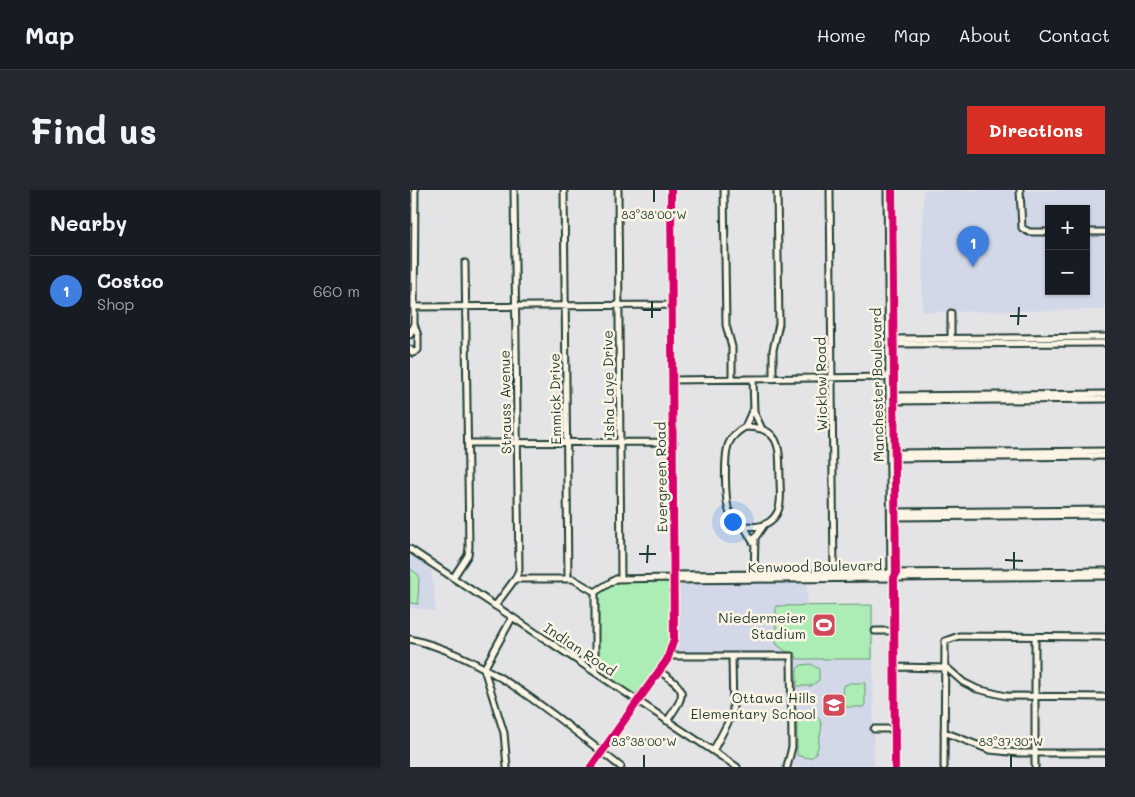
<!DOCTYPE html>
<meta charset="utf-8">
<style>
:root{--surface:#171b24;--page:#242831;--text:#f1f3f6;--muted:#9ea1a6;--line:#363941;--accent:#d93025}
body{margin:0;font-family:Mali,sans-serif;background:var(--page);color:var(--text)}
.controls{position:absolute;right:15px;top:15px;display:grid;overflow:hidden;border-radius:0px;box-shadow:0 1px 4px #0004}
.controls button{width:45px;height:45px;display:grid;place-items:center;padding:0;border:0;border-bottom:1px solid var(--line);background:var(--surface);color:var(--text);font:25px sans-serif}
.you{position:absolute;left:322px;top:331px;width:18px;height:18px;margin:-12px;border:4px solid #fff;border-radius:50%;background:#1a73e8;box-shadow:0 0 0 8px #1a73e833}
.badge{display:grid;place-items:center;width:32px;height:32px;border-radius:50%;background:var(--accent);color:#fff;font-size:16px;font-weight:700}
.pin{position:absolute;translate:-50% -41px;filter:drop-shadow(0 1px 2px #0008)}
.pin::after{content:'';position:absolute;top:26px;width:18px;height:15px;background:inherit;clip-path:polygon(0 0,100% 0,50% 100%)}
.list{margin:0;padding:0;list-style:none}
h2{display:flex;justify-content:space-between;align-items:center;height:65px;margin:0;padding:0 20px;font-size:21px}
h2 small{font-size:16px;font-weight:400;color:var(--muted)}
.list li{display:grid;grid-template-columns:32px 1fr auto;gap:15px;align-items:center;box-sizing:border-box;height:70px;padding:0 20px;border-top:1px solid var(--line)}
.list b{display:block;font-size:19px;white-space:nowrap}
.list p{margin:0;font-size:16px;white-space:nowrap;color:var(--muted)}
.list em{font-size:16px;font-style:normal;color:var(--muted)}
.map{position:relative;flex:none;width:695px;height:577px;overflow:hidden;border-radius:0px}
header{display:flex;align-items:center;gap:30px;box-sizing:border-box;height:70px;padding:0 25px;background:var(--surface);border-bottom:1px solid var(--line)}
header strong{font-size:24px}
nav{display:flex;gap:28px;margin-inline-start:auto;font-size:18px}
.intro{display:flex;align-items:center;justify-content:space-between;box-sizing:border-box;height:120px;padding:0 30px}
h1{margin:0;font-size:35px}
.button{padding:12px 22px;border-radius:0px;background:var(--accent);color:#fff;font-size:18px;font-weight:700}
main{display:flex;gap:30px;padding:0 30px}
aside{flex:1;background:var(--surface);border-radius:0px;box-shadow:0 1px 4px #0004}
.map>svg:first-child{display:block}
.built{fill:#d3d8e9;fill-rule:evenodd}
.green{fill:#acedb6;stroke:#669575}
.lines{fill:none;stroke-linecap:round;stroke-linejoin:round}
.minor-casing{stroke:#1f3d34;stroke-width:9}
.minor{stroke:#fcf5e5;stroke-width:5}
.cycleway-casing{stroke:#fcf5e5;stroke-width:11}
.cycleway{stroke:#d6006c;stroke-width:8}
.ticks{fill:none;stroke:#1f3d34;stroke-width:2}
.labels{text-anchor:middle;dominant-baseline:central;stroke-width:5;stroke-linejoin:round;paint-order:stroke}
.street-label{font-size:14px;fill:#1f3d34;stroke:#fcf5e5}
.poi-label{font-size:14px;fill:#1f3d34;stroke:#fcf5e5;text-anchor:end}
.ticks-label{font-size:12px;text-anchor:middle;fill:#1f3d34;stroke:#fcf5e5;stroke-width:5;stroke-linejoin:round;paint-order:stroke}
</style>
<header>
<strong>Map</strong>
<nav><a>Home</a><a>Map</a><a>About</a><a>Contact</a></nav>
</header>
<div class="intro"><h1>Find us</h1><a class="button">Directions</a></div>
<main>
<aside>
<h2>Nearby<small></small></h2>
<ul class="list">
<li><span class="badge" style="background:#3f7fe0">1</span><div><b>Costco</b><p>Shop</p></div><em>660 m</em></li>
</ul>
</aside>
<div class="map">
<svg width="695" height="577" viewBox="0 0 695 577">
<rect width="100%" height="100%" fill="#e4e4e7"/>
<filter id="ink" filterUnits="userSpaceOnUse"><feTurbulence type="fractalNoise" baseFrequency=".02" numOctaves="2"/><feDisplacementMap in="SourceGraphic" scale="10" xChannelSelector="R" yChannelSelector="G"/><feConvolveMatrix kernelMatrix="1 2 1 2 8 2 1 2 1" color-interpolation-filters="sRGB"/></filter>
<g filter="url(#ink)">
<!-- built -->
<path class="built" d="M513 0H695V120L512 122ZM639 19H676V101H639Z
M0 363 21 376 26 421 0 418Z
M267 393H397V416H463L464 577H382L385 562 383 466 264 462Z"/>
<!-- green -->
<path class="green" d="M0 379 9 385 8 414 0 413Z
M211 391H262L261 456 256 468 225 505 188 479 187 403Z
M462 415V469H387L385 463 377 462 366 454V416Z
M401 474 409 479V490L401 496H387V479L391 475Z
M440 493H455V515L453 517H431L433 496Z
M396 523 407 526C415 535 410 543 409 550 407 567 404 571 387 565V525Z"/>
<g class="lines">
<!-- minor casing -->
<g class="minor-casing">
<path id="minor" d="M154 0 158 389
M208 0 211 389
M314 0 316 135 322 157V189
M420 0 424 386
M477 0 481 384 483 386
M482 0 486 384 484 388 485 577
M610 0 612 38 619 42H639
M676 42H695
M3 117 262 115
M541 123V151
M0 145 4 133 5 0
M481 149 695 147
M482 154 695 153
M0 159 3 163 8 160V146L4 134
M343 189 344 222 351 237
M363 189V160L369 134 367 0
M262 190 481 187
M483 206 695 204
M482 211 695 209
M335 237C373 237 369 260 370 290 370 300 372 312 368 321 360 340 332 342 321 325 314 315 314 264 319 253 322 246 328 241 335 237Z
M335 237 342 221
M58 253 264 252
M483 263 695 261
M483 268 695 266
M483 322 695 320
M483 327 695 325
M334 336 343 352
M0 359 327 577
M265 385 695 381
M344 386 345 348 354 335
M43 388 58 365 59 357 55 73
M105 389H163L185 402
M264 390 695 386
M185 402 206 389 264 388
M185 402V482
M85 416 105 389 109 380 104 0
M465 441H484
M625 447V577
M0 449C80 467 147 528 211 577
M260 466H381L382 557 377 577
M484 477 537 478 553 492 567 499 596 506 695 507
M249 481C279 501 276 503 257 531
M464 539H485
M534 542 580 560 609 563H695
M303 561 323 523 322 466
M97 577 94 543 74 479 102 428
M181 577 257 470 264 449 261 0
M534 577 535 451 549 446 695 447"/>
</g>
<!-- minor -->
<use href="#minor" class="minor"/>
<!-- cycleway casing -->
<g class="cycleway-casing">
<path id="cycleway" d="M482 0 486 384 484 388 485 577
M181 577 257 470 264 449 261 0"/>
</g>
<!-- cycleway -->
<use href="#cycleway" class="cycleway"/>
</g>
</g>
<!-- ticks -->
<path class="ticks" d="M244 12V0M233 120H251M600 126H617M242 128V111M608 135 609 117M229 364H246M595 370 613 371M237 373 238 355M604 379V362M234 577V565M601 577V565"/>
<!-- icons -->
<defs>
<g id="stadium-square" transform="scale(1.25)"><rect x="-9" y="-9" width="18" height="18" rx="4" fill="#d1495b" stroke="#fcf5e5"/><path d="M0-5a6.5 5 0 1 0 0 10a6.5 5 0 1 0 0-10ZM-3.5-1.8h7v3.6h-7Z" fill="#fff"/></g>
<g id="school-square" transform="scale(1.25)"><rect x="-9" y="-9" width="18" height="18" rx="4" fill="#d1495b" stroke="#fcf5e5"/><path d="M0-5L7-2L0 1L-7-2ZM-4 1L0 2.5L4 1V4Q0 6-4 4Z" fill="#fff"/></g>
</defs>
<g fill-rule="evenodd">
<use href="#stadium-square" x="414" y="435"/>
<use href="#school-square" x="424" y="515"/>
</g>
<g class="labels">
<!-- street labels -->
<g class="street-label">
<text transform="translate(198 194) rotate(-91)">Isha Laye Drive</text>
<text transform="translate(411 194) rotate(-91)">Wicklow Road</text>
<text transform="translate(467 195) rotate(-91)">Manchester Boulevard</text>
<text transform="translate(145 209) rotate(-91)">Emmick Drive</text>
<text transform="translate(95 212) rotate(-91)">Strauss Avenue</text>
<text transform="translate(251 287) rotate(-91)">Evergreen Road</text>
<text transform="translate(405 376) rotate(-1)">Kenwood Boulevard</text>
<text transform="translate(170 459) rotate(34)">Indian Road</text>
</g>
<!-- poi labels -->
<g class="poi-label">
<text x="396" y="427">Niedermeier<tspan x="396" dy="16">Stadium</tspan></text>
<text x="406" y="507">Ottawa Hills<tspan x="406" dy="16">Elementary School</tspan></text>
</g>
</g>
<g class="ticks-label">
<text x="244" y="29">83°38'00"W</text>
<text x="234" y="556">83°38'00"W</text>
<text x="601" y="556">83°37'30"W</text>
</g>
</svg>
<div class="controls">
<button>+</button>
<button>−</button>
</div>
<div class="you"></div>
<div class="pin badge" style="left:563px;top:77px;background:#3f7fe0">1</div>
</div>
</main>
